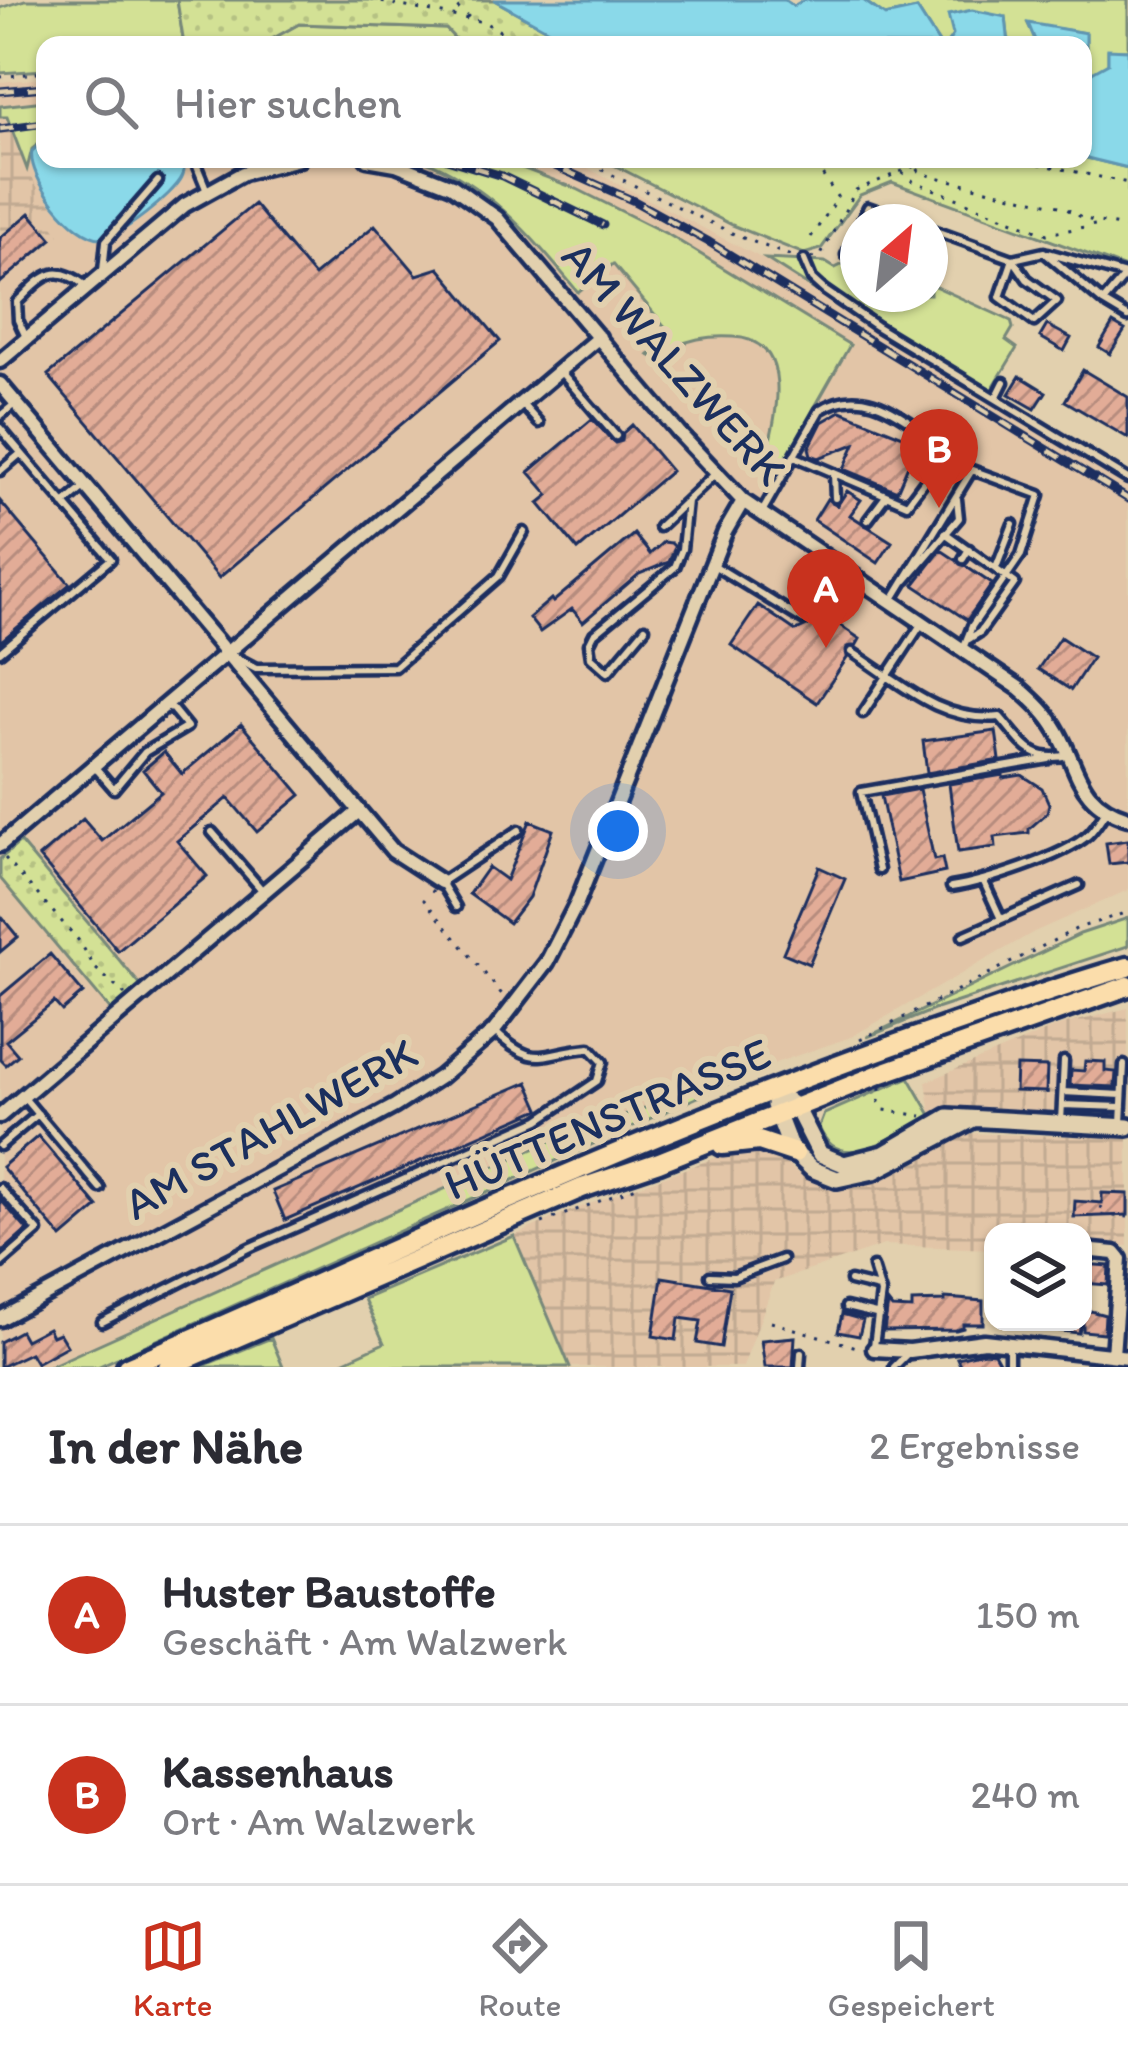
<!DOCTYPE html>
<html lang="de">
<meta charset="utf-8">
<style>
:root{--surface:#fff;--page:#f7f7f7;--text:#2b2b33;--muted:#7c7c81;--line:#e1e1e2;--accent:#c8321e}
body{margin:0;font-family:Itim,sans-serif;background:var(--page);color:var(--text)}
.controls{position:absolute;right:36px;bottom:36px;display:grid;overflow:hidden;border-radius:24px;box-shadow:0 3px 9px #0004}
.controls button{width:108px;height:108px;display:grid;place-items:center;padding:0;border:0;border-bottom:3px solid var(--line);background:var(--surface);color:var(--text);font:60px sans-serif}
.compass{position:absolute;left:840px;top:204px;width:108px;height:108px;border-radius:50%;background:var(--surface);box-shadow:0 3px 9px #0004;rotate:28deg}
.you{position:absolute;left:618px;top:831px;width:42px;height:42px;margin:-30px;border:9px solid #fff;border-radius:50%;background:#1a73e8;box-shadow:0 0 0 18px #1a73e833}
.badge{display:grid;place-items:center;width:78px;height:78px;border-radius:50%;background:var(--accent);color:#fff;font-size:39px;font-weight:700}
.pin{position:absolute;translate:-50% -99px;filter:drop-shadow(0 3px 6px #0008)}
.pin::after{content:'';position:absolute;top:63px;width:42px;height:36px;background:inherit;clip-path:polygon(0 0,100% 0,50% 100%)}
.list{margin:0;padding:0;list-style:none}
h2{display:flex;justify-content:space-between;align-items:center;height:156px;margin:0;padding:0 48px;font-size:51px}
h2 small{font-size:39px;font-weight:400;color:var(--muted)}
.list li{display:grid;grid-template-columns:78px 1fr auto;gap:36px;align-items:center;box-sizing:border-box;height:180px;padding:0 48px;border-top:3px solid var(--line)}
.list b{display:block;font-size:45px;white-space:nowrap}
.list p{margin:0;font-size:39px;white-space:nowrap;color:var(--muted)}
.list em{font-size:39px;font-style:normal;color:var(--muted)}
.icon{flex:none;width:66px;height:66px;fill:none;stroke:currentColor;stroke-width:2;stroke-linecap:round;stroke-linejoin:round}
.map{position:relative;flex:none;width:1128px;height:1367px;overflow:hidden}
.search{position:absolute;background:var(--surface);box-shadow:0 3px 9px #0004;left:36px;right:36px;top:36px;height:132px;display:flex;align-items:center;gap:30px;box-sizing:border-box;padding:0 42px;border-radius:24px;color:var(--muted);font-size:45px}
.sheet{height:516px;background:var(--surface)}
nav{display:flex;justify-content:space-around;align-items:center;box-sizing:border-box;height:168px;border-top:3px solid var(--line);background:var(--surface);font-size:33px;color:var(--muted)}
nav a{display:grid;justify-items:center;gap:6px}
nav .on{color:var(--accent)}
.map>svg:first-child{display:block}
.built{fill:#e2c5a7}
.industrial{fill:url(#industrial-grid)}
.grass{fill:#d3e195;stroke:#77887a;stroke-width:3}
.park{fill:url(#park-dots);stroke:#77887a;stroke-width:3}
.water{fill:#8ad9e9;stroke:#5e95b1;stroke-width:3}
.building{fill:url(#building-hatch);stroke:#1b2f5e;stroke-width:3}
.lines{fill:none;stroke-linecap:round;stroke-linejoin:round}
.service-casing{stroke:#1b2f5e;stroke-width:15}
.minor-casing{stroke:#1b2f5e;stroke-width:21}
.tertiary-casing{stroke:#1b2f5e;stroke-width:24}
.primary-casing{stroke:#1b2f5e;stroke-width:27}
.path{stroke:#1b2f5e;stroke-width:3;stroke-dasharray:3 9;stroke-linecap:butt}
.service{stroke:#e2d0ae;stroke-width:6}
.minor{stroke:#e2d0ae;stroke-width:12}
.tertiary{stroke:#e2d0ae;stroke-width:15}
.primary{stroke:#fbddab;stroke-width:18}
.rail-casing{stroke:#1b2f5e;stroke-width:9}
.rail{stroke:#e2d0ae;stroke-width:4.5;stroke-dasharray:14;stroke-linecap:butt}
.labels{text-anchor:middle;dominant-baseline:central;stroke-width:12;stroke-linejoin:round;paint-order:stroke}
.street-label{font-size:45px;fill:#1b2f5e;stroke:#e2d0ae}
</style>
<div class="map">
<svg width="1128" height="1367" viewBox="0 0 1128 1367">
<defs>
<pattern id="industrial-grid" width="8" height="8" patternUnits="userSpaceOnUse" patternTransform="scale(3)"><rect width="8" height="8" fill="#e2c5a7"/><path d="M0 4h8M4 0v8" fill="none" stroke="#c1aa92"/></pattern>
<pattern id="park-dots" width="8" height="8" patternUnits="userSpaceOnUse" patternTransform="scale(3)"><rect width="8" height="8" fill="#d3e195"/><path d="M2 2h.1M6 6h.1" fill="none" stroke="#b5c183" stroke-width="1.8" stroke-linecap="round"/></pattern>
<pattern id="building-hatch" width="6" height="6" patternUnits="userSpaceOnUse" patternTransform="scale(3)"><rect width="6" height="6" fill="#e2ac97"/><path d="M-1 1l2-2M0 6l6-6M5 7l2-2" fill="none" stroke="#b68c7e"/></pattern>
</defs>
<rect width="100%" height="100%" fill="#e2d0ae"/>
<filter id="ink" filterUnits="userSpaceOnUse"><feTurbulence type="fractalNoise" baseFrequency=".00833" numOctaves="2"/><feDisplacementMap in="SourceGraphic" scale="24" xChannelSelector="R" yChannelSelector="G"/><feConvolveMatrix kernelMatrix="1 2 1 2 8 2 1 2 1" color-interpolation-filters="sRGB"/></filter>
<g filter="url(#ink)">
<!-- built -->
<path class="built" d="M45 78V159H570L790 273 886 338 1128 487V890L1034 932 851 1037 560 1137 45 1367H0V82Z"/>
<!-- industrial -->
<path class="industrial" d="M45 101V139L32 149 27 161 35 184 57 210 48 219 59 234 0 283V106Z
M1128 1008V1118L980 1111 931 1113 926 1082 1058 1026Z
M960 1133 1128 1138V1246L1083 1244V1232H993V1249L884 1245 774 1282 743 1367H570L514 1236 557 1216 739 1149 772 1153 798 1173 842 1187 880 1179 914 1154Z"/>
<!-- grass -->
<path class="grass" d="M25 0H177L184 45H45V70L0 73V8Z
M863 0H1128V50H1108V64L1086 86V33L1028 24 1038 44 1009 45 1006 17 953 35 946 45H940L917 9 885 16Z
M299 24 446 29 461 45H261Z
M45 101V139L32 149 27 169 7 117H0V106Z
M1083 157 1128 168V269L892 182 860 195 821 249 804 254 732 225 602 159Z
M421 159H499L577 189 669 235 850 345 783 463 766 456C776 417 796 340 733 337 715 336 693 338 677 346L678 354 663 361 649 355 671 334 613 264 578 292C532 237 490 185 421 159Z
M858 257V294H930V284L1011 321 1013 328 1006 340 1017 348 986 399 766 259 825 262 835 268Z
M1128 918V946L936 1009 867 1037 1080 934Z
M767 1066 97 1367H48L560 1137Z
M909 1077 931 1115C900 1132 839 1179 819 1127L824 1114Z
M753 1107 756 1115 747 1119 546 1195 152 1367H144L560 1184Z
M514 1236 570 1367H332L384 1343 364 1299Z
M271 1338 283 1367H200Z"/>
<!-- park -->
<path class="park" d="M177 0H494L552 32 589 43 461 45 446 29 299 24 261 45H184Z
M20 842 142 987 112 1012 0 878V859Z"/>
<!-- water -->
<path class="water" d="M494 0H785L793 6 804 0H863L885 16 917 9 940 45 589 43 552 32Z
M972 10 1006 17 1009 45H946L953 35 948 15Z
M1028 23 1086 33V82L1092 72 1108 63V49L1128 50V168L1083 157V45H1037Z
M45 140V159H185C185 163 184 174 182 177 174 194 119 238 102 238 74 239 27 177 32 151Z"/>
<!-- building -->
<path class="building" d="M254 204 314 276 375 225 417 275 439 268 500 341 219 578 48 375Z
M30 213 52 239 0 283V238Z
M1113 323 1125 330 1110 354 1099 347Z
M1047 325 1071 338 1064 351 1040 337Z
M1083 370 1128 397V438L1065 401Z
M1020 376 1046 392 1035 409 1009 394Z
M841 411 918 442 897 491 844 469 855 444 819 458 811 455 809 448 822 422Z
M592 419 615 443 622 441 623 433 632 425 671 471 578 550 539 503 549 495 529 472Z
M847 491 861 500 850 515 892 542 878 563 814 520 827 499 837 506Z
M0 501 70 584 0 642Z
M634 534 650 554 663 542 671 543 675 547 669 562 639 574 583 622 572 609 540 632 529 618 551 599 553 602Z
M941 550 992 584 967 620 914 585Z
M758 605 796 631 809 625 807 614 812 606 860 639 856 646 847 647V658L817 703 731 645Z
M1060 637 1092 658 1071 690 1038 669Z
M241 724 301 795 257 832 228 798 177 841 207 876 118 951 39 857 83 819 102 841 161 792 143 770 164 752 182 774Z
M996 731 1000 760 927 773 923 741Z
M1003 775V778L1022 775 1042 788 1049 804 1047 813 1029 829V833L995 837 996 847 958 852 949 784Z
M919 789 934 860 942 858 945 872 899 882 881 796Z
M530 821 553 830 529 897 509 923 469 894 488 867 506 880Z
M1128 840V862L1109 864 1106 843Z
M819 867 845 879 809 964 783 953Z
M0 915 18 937 0 952Z
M50 954 83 993 62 1011 54 1002 6 1041 18 1055 6 1065 0 1059V996Z
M1085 1061 1105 1062V1071L1116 1072 1115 1087 1070 1085 1071 1070 1084 1071Z
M1016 1066 1047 1067 1046 1092 1015 1091Z
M528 1082 540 1109 285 1220 273 1191Z
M38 1136 98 1207 62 1238 2 1167Z
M1102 1193 1128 1194V1215L1074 1217 1075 1201 1102 1203Z
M0 1199 27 1230 0 1254Z
M1083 1264 1109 1266 1108 1285 1083 1283Z
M662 1277 730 1288 721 1347 697 1343 701 1321 679 1318 676 1340 653 1336Z
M945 1298 983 1301V1324H963V1328L956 1330 884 1331 888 1303 892 1308 912 1309V1302L945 1301Z
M1083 1309 1105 1315 1104 1333 1083 1331Z
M842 1314 863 1320 859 1336 838 1332Z
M1046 1322H1081L1079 1333 1045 1329Z
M48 1328 52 1336 59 1333 67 1346 36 1363 30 1353 0 1367V1342L20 1331 25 1340Z
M795 1337 793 1367H765L761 1340Z
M984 1352 994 1353 999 1362 991 1367H961L957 1358Z"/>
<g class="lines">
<!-- service casing -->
<g class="service-casing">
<path id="service" d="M194 159 207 191
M861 222 868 207 911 222
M930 229 1013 259 1044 252 1103 302 1128 317
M1048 253 1125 275
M846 255 858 229
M1013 259 1027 279 1057 301 1034 322 1000 297Z
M804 260 812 279 824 290 876 326 1128 479
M103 271 106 241 158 181
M1103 302 1125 276
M25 335 18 320 17 302C43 277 53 261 86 286
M560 371 616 436
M996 398 1004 382
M521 403 539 423
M0 416 16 403
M0 428 111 559 0 652
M934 460 952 469 972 470
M0 471 20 454
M834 474 835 498
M64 504 83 488
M762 512 820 410C865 381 902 418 941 443L925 480 907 504 794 456
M868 520 886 496
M659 527 715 474
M945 533 1015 583 980 632 969 639
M963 559 969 549
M715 566 803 620
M996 568 1013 524
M906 580 959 518 957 499
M893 599 972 470 1040 495 1021 555 972 626 964 646
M645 628 608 672 591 657 589 644 594 634 675 567 682 549 687 501
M852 652C899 682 940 723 1000 717 1022 742 1031 764 1068 755
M235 657 256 668 395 667 499 576 524 532
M863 713 922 623
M94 766 114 789 145 752 187 727 169 705
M212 832 262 890
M879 870 861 792 1049 759
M984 882 1001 919
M951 887C984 882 1063 857 1088 835 1095 829 1101 818 1106 811
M456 907 441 882 519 830
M963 936 1079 885
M1063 1092 1122 1095
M25 1099 100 1188
M1062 1105 1122 1107
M1061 1122 1064 1061
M1121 1123 1124 1065
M0 1146 38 1114
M0 1188 38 1231 0 1264
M873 1267 881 1293 874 1346
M710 1276 734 1277 782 1259
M850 1281 879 1288
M846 1307 880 1315
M102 1322 251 1247 539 1120 597 1081 603 1062 590 1048C542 1051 537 1072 494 1031
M800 1367 801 1353
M894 1367 908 1353
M1009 1367V1346"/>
</g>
<!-- minor casing -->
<g class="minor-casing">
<path id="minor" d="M367 159 396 164 452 186 497 218 680 434 743 501 1019 688C1035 702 1048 714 1058 732 1080 772 1078 803 1128 818
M0 361 185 205 243 173 299 159
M0 384 393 851 441 882
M0 845 599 337
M0 1116 359 811
M1083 1250 1115 1253 1120 1259 1113 1355
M0 1319 395 1106 440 1077 494 1031 547 962 577 903 725 532 743 501
M874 1349 910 1351 984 1341 1128 1357"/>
</g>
<!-- tertiary casing -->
<g class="tertiary-casing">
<path id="tertiary" d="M773 1090 796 1107 820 1154 844 1164 884 1154 948 1117 1128 1127
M774 1105 791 1149 812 1169 837 1179 874 1171 973 1119"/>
</g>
<!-- primary casing -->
<g class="primary-casing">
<path id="primary" d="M722 1145 759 1141 795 1153
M127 1367C395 1251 660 1125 937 1030 1001 1008 1063 985 1128 967
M168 1367 582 1188 659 1162 882 1073 1128 986"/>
</g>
<!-- path -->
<path class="path" d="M370 0 484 22 524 45
M448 0 470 18
M0 77 45 72
M580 159 738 236 796 258
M800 159 821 165 833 159
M911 159 919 171 928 175 1063 207 1085 219 1128 228
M1016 159 1128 183
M902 172 913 181 1047 234 1100 224
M811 237 838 198 815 164
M811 258 821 255 856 190 932 159
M5 858 80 942 95 968 125 995
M433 890 424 900 505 998
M860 1040 1078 928 1128 912
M1046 1079 1048 1100
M880 1088 879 1102 884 1110 922 1116
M1102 1206 1099 1215 1128 1217
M542 1223 639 1186
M771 1322 860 1348
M104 1367 115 1362"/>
<!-- service -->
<use href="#service" class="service"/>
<!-- minor -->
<use href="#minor" class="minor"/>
<!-- tertiary -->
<use href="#tertiary" class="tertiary"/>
<!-- primary -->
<use href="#primary" class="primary"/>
<!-- rail casing -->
<g class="rail-casing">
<path id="rail" d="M0 91 45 87
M0 129 45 123
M447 159 502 176 603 225
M539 159 634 201 709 242 1128 499"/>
</g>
<!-- rail -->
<use href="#rail" class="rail"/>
</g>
</g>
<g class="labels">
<!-- street labels -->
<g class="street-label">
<text transform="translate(675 362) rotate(48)">AM WALZWERK</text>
<text transform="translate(607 1118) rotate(-23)">HÜTTENSTRASSE</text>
<text transform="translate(270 1128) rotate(-29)">AM STAHLWERK</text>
</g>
</g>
</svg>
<div class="controls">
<button><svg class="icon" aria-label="layers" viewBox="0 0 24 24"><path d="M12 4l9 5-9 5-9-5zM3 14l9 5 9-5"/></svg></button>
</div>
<svg class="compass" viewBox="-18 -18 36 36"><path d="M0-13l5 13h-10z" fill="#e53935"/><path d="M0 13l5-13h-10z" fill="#7c7c81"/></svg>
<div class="you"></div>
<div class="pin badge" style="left:826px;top:648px">A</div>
<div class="pin badge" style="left:939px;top:508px">B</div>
<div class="search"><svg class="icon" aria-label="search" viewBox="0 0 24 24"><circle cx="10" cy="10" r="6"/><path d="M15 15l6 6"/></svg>Hier suchen</div>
</div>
<section class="sheet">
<h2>In der Nähe<small>2 Ergebnisse</small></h2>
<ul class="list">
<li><span class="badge">A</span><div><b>Huster Baustoffe</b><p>Geschäft · Am Walzwerk</p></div><em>150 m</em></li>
<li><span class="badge">B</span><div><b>Kassenhaus</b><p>Ort · Am Walzwerk</p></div><em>240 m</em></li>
</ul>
</section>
<nav>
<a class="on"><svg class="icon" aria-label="map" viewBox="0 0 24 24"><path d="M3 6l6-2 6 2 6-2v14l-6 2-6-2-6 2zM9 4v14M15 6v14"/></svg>Karte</a>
<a><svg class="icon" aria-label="directions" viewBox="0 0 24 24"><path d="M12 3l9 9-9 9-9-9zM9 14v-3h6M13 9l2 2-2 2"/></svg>Route</a>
<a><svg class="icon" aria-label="saved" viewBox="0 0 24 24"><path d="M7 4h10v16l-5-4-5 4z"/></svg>Gespeichert</a>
</nav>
